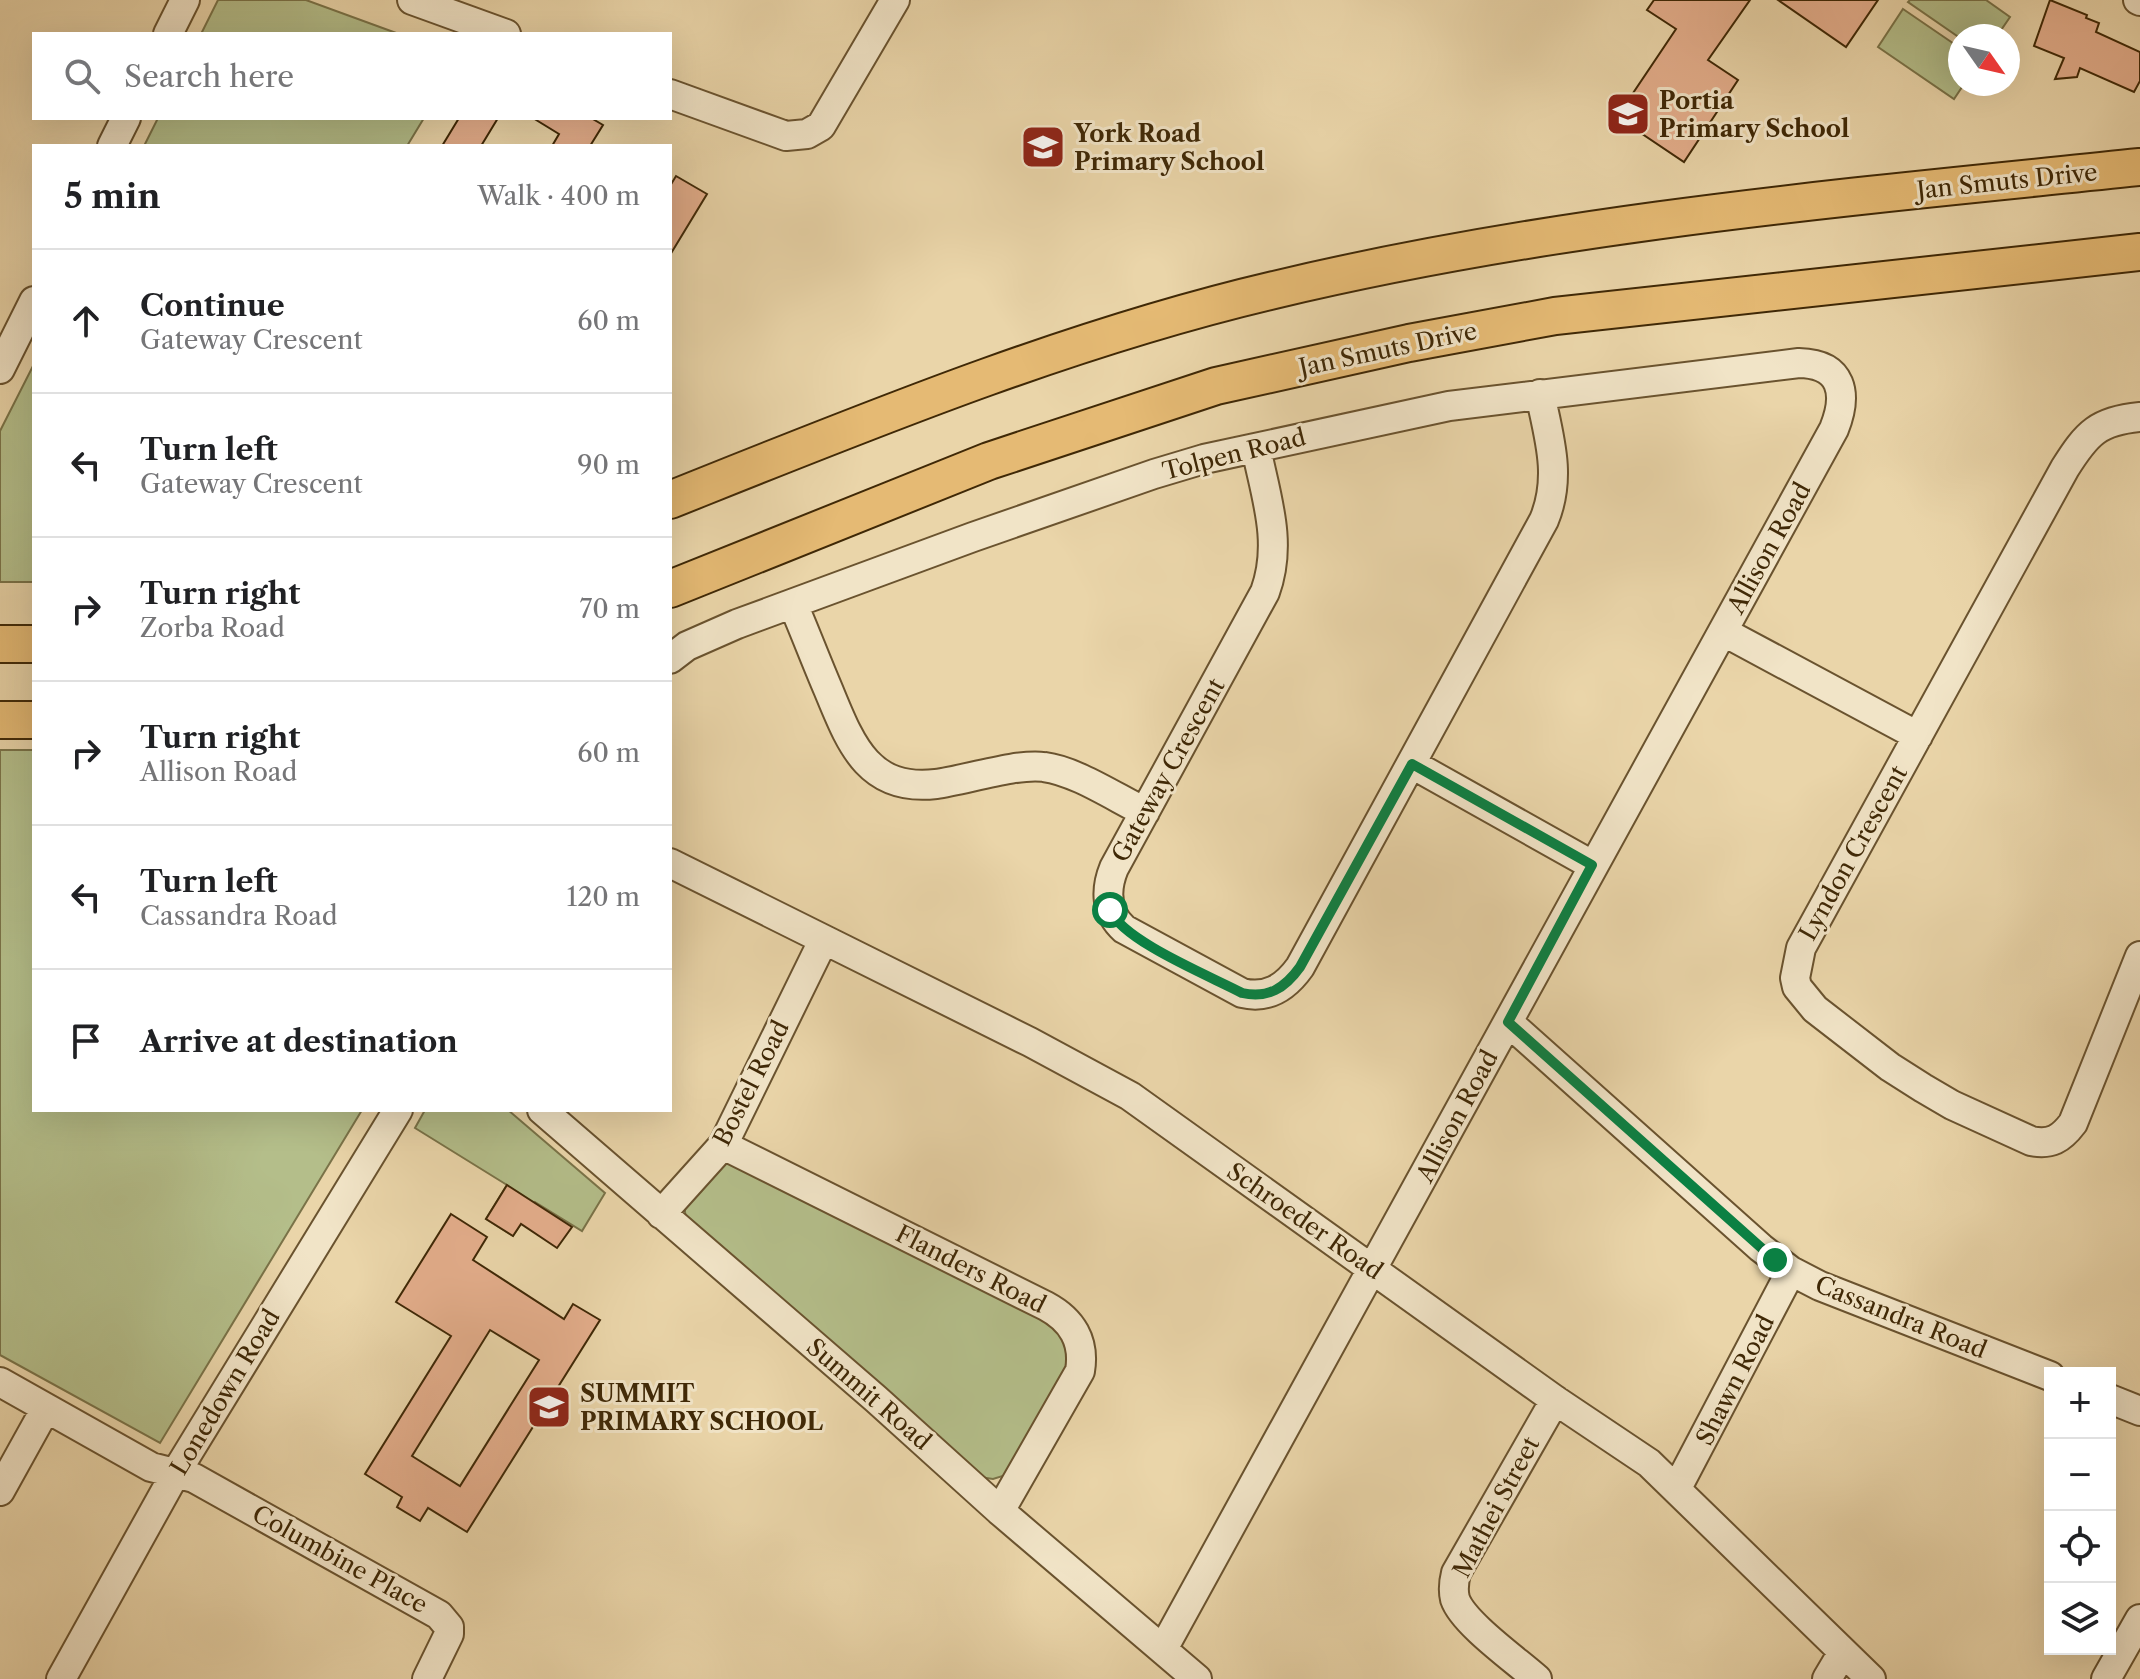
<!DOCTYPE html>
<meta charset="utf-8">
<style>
:root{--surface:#fff;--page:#f6f6f6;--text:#202124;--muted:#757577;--line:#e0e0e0}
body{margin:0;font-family:"Libre Caslon Text",serif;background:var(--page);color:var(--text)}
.controls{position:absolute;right:24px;bottom:24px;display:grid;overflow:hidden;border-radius:0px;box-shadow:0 8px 32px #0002}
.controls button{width:72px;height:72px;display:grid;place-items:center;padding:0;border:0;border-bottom:2px solid var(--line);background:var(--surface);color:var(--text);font:40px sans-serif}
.compass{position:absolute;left:1948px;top:24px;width:72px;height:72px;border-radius:50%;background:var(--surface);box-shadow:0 8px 32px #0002;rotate:124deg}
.stop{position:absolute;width:24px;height:24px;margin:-18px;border:6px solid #0b8043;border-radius:50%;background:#fff}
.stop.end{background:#0b8043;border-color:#fff;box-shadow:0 2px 8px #0008}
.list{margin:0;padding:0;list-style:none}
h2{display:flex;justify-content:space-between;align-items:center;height:104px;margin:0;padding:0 32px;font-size:34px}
h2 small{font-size:26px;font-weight:400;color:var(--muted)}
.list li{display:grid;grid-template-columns:52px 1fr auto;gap:24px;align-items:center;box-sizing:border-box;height:144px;padding:0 32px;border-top:2px solid var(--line)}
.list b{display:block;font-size:30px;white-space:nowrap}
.list p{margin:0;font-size:26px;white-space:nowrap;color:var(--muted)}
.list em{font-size:26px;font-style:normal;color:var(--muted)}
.icon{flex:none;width:44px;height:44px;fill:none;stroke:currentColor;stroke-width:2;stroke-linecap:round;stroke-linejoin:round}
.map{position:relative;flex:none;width:2140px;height:1679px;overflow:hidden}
.search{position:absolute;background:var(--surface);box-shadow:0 8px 32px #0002;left:32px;top:32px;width:640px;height:88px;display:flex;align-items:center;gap:20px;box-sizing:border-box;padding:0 28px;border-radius:0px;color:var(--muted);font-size:30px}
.panel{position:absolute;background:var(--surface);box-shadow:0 8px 32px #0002;left:32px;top:144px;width:640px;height:968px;border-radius:0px}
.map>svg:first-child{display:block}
.green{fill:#b4be8a;stroke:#7a7348;stroke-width:2}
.building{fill:#e4ae8c;stroke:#3f2806;stroke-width:2;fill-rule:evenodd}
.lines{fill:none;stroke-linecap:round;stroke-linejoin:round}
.minor-casing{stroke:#6a532f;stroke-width:32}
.major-casing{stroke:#3f2806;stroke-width:40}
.minor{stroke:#f1e4c7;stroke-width:28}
.major{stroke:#e5ba74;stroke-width:36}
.route{stroke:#0b8043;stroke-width:10}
.labels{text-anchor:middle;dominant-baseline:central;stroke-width:6;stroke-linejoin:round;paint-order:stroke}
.poi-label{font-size:24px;font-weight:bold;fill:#3f2806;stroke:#f1e4c7;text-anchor:start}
.street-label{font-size:24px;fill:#3f2806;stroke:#f1e4c7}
</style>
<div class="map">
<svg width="2140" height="1679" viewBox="0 0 2140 1679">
<rect width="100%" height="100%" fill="#ead5a9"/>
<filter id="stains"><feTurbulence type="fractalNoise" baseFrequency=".0025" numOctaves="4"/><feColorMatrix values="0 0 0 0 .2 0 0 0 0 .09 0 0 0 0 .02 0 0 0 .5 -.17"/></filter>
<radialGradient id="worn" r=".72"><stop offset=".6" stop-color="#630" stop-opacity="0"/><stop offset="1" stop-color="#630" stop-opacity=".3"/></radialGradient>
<!-- green -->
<path class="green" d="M218 0H306L399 34H201Z
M1910 0H1986L2010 17 1997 36 1960 38 1908 2Z
M1903 9 1960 48V84H1964L1954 99 1878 47Z
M158 118H424L407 146H144Z
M34 364V582H0V431Z
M0 750H34V1110H362L160 1443 0 1355Z
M425 1110H508L605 1193 582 1231 535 1202 513 1236 486 1219 507 1185 415 1128Z
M727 1160 1065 1331 1070 1365 1006 1475 993 1479 980 1477 686 1219 684 1205Z"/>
<!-- building -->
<path class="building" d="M1654 0H1750L1708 60 1738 80 1684 162 1617 117 1676 29 1647 10Z
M1778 0H1878L1846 47Z
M2050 0 2087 15 2086 18 2099 23 2096 32 2140 52V81L2134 92 2080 68 2077 77 2055 79 2064 58 2034 46Z
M459 118H498L481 146H442Z
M533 118H591L603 125 590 146H552L559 134Z
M676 176 707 194 670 255V186Z
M507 1185 572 1227 557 1248 521 1224 513 1236 486 1219Z
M451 1214 487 1237 473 1260 564 1319 573 1304 600 1320 467 1532 428 1508 420 1521 397 1507 402 1497 365 1474 451 1336 396 1302ZM490 1330 539 1360 460 1486 412 1456Z"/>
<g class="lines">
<!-- minor casing -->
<g class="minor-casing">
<path id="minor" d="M412 0 506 34
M2138 0 2140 1
M168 34 185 0
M670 94 786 136 807 134 821 126 895 0
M112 146 126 118
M0 369 34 301
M2140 417C2098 421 2087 433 2065 468L1801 948 1795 978 1797 987 1815 1009 1890 1067 1923 1088 1952 1105 2031 1141C2051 1145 2061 1139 2073 1123L2140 956
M1256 448C1266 497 1283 543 1265 592L1114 868C1105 890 1106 913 1124 929L1242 993C1267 999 1285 988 1300 967L1544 520C1562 477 1549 437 1540 394
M793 604C805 632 816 661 828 689 850 742 867 792 936 784 965 780 1018 763 1044 767 1076 771 1116 798 1145 812
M1724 632 1918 736
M670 659 687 646 737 624 973 537 1154 474 1204 459 1449 406 1799 363C1843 364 1848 394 1834 429L1163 1649
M1412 764 1592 865
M670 863 1030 1042 1130 1096 1555 1400 1649 1463 1871 1679
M1508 1022 1761 1248 1791 1271 1820 1286 2050 1376
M542 1110 876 1399 1000 1511 1197 1679
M723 1145 1046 1306C1072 1320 1085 1341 1080 1371L1000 1511
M661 1214 723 1145 823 941
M0 1382 151 1467 194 1478 439 1615 449 1627V1634L427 1679
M2110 1399 2140 1411
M1677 1488 1791 1271
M0 1491 46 1408
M61 1679 175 1474 398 1110
M1537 1679C1517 1661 1463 1623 1455 1599 1453 1591 1454 1581 1456 1573L1555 1400
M1827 1679 1843 1652
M2106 1679 2140 1619"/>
</g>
<!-- major casing -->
<g class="major-casing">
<path id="major" d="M670 500C865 422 1069 338 1274 290 1558 222 1850 197 2140 167
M670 589 989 461 1216 386 1409 343 1555 316 2140 252
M0 644H34
M0 720H34"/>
</g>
<!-- minor -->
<use href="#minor" class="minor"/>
<!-- major -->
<use href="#major" class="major"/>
</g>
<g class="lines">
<!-- route -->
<path class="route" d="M1110 910C1123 941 1210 976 1242 993 1268 999 1285 988 1300 967L1412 764 1592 865 1508 1022 1775 1260"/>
</g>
<!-- icons -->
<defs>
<g id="school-square" transform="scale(2.3)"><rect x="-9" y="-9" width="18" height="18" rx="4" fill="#8f2418" stroke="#f1e4c7"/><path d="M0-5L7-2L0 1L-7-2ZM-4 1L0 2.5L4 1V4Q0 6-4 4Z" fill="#fff"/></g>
</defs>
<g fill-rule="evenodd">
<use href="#school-square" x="1628" y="114"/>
<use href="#school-square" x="1043" y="147"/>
<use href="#school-square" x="549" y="1407"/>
</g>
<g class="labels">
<!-- poi labels -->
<g class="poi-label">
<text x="1659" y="100">Portia<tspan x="1659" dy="28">Primary School</tspan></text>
<text x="1074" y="133">York Road<tspan x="1074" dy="28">Primary School</tspan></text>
<text x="580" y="1393">SUMMIT<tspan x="580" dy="28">PRIMARY SCHOOL</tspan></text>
</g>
<!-- street labels -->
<g class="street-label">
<text transform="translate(2007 181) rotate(-6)">Jan Smuts Drive</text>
<text transform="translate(1388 349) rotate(-12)">Jan Smuts Drive</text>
<text transform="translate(1234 454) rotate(-14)">Tolpen Road</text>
<text transform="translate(1769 548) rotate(-61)">Allison Road</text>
<text transform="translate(1168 770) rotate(-61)">Gateway Crescent</text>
<text transform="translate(1853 853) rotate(-61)">Lyndon Crescent</text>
<text transform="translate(751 1083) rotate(-63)">Bostel Road</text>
<text transform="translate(1457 1116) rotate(-62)">Allison Road</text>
<text transform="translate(1305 1221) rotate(35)">Schroeder Road</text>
<text transform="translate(971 1269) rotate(27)">Flanders Road</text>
<text transform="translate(1901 1317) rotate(22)">Cassandra Road</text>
<text transform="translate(1735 1380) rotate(-63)">Shawn Road</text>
<text transform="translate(225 1392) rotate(-59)">Lonedown Road</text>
<text transform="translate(869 1394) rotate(41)">Summit Road</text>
<text transform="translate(1496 1507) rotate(-62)">Mathei Street</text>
<text transform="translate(340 1559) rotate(29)">Columbine Place</text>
</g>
</g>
<rect width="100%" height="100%" filter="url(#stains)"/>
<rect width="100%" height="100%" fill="url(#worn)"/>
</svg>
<div class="controls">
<button>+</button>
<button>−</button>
<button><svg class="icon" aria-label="locate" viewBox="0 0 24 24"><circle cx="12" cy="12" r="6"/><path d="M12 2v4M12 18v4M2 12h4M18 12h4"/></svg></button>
<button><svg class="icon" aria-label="layers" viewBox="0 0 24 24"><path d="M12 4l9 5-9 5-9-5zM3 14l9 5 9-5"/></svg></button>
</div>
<svg class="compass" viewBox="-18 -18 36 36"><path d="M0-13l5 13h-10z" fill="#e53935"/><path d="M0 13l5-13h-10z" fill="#757577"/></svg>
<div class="stop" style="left:1110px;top:910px"></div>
<div class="stop end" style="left:1775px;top:1260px"></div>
<div class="search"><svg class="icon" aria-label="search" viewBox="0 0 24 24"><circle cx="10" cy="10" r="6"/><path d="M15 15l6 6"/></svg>Search here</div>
<section class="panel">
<h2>5 min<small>Walk · 400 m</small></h2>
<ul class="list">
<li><svg class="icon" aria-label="ahead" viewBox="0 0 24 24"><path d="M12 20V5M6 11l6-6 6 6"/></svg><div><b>Continue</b><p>Gateway Crescent</p></div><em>60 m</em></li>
<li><svg class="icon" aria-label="left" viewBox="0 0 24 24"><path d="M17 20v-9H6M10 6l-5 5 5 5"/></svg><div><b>Turn left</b><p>Gateway Crescent</p></div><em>90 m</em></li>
<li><svg class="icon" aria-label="right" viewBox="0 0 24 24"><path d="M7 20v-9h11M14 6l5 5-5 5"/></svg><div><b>Turn right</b><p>Zorba Road</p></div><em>70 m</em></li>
<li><svg class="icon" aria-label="right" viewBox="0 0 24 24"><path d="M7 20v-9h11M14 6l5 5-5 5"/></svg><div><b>Turn right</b><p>Allison Road</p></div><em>60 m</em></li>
<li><svg class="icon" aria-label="left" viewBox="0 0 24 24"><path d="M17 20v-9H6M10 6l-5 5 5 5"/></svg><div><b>Turn left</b><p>Cassandra Road</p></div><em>120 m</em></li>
<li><svg class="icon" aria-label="arrive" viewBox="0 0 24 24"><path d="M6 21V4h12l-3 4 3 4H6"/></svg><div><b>Arrive at destination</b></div></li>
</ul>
</section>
</div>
